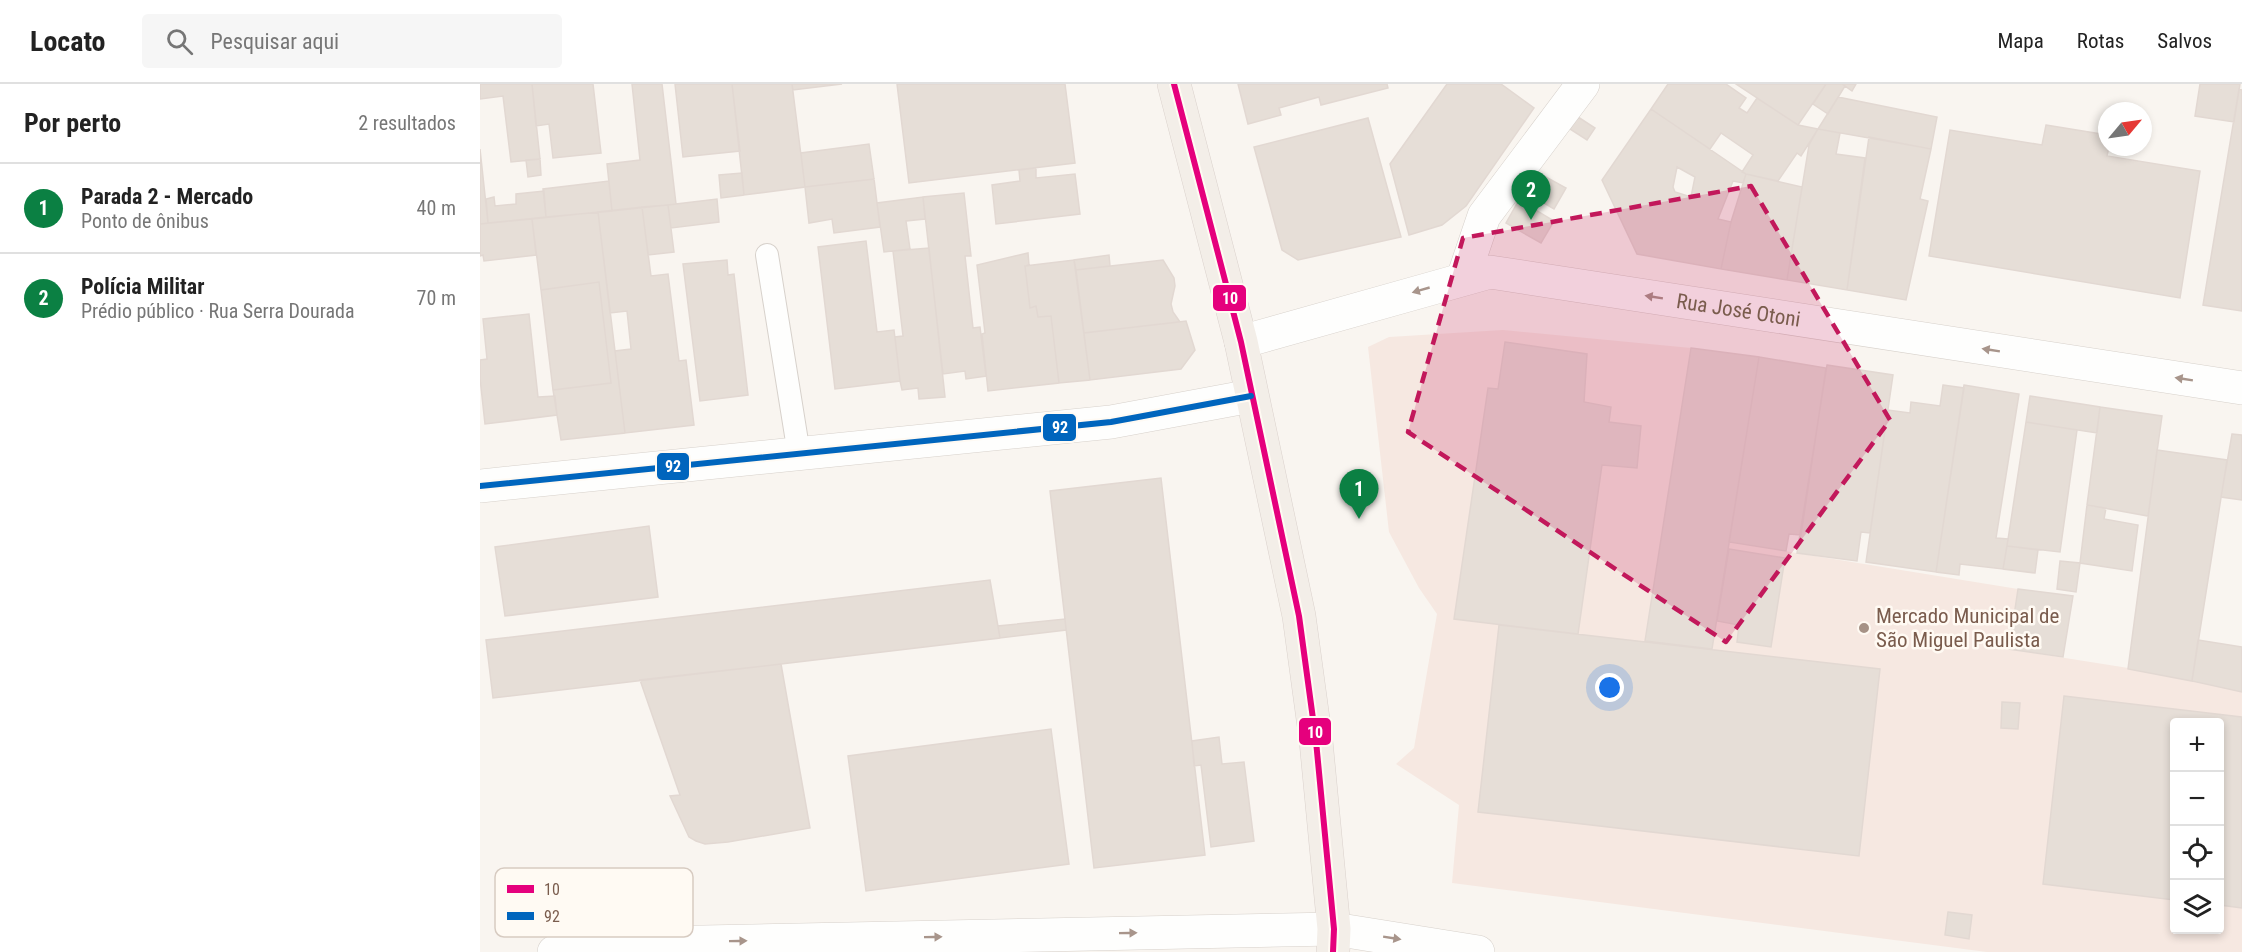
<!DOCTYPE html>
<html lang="pt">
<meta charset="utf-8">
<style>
:root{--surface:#fff;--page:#f6f6f6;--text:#222;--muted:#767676;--line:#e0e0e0;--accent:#0b8043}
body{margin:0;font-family:"Roboto Condensed",sans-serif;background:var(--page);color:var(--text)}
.controls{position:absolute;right:18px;bottom:18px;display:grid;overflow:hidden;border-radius:6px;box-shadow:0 3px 9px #0003}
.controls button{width:54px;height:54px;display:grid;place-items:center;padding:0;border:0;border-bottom:2px solid var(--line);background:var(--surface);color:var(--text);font:30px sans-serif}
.compass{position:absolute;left:1618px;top:18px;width:54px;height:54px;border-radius:50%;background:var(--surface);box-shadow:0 3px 9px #0003;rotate:61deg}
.you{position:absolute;left:1130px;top:604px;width:21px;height:21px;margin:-15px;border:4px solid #fff;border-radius:50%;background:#1a73e8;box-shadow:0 0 0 9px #1a73e833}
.badge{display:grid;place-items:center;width:39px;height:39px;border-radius:50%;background:var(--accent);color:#fff;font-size:20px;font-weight:700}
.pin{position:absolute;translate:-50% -50px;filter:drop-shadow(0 2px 3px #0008)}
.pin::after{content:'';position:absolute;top:32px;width:21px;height:18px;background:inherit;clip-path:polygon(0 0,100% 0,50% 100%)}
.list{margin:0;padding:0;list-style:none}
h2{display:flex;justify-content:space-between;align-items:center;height:78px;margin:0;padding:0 24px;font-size:26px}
h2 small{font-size:20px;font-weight:400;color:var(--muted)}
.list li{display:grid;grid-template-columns:39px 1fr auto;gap:18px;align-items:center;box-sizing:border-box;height:90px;padding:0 24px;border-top:2px solid var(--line)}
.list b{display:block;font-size:22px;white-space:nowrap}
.list p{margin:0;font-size:20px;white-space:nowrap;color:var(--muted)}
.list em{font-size:20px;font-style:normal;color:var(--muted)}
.icon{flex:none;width:33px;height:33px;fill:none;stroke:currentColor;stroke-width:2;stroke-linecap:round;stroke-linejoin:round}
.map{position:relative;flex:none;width:1762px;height:868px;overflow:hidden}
header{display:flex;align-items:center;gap:36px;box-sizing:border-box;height:84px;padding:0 30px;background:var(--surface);border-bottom:2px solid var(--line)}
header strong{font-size:28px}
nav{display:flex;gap:33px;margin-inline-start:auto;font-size:21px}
.search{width:420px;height:54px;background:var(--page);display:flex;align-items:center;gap:15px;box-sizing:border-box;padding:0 21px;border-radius:6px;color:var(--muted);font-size:22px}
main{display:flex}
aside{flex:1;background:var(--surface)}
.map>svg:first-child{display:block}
.commercial{fill:#f6e8e1;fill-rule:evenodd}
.building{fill:#e6ded7;stroke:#e2d8d2;stroke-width:1.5;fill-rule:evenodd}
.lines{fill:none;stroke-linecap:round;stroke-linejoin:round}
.service-casing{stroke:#d7d1cb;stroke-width:24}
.pedestrian-casing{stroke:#d7d1cb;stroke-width:34}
.minor-casing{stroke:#d7d1cb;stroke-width:34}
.primary-casing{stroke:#dad1cc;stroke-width:34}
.service{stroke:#fefefd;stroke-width:22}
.pedestrian{stroke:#fefefd;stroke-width:33}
.minor{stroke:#fefefd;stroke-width:33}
.primary{stroke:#f3eee8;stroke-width:33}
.bus-1-casing{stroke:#fffaf3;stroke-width:10}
.bus-2-casing{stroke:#fffaf3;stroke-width:10}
.bus-1{stroke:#e5007d;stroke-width:6}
.bus-2{stroke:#0065bd;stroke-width:6}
.oneway{fill:#a8958b}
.marked{fill:#c2185b;fill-opacity:0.2;stroke:#c2185b;stroke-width:4.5;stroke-dasharray:12 8;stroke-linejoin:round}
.poi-dot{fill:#a69286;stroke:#fffaf3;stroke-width:2}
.labels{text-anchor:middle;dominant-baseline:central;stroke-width:5;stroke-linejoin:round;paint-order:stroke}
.street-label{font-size:21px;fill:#7a5c4d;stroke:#fffaf3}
.poi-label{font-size:21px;fill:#7a5c4d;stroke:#fffaf3;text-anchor:start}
.key{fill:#fffaf3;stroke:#d7cbc1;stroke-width:1.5}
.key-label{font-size:16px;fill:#7a5c4d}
.line-badge{stroke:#fffaf3;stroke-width:2}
.badge-label{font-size:16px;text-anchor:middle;font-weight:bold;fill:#fff}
</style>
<header>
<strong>Locato</strong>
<div class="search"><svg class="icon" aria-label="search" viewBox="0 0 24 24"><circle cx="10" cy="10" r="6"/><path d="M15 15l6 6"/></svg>Pesquisar aqui</div>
<nav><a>Mapa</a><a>Rotas</a><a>Salvos</a></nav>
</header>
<main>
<aside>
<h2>Por perto<small>2 resultados</small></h2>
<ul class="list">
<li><span class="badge">1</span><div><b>Parada 2 - Mercado</b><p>Ponto de ônibus</p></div><em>40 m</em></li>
<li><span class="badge">2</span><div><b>Polícia Militar</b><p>Prédio público · Rua Serra Dourada</p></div><em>70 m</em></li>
</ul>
</aside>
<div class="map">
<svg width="1762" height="868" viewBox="0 0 1762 868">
<rect width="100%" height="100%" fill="#f9f5f0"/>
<!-- commercial -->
<path class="commercial" d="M1023 246 1211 264 1165 557 1232 565 1249 458 1538 505 1529 565 1762 602V868H1507L972 799 979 721 916 680 934 664 957 530 939 504 909 448 888 263 909 253ZM1694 638H1740V846H1694Z"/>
<!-- building -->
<path class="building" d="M0 0H52L60 75 31 78 23 12 0 15Z
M52 0H113L121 69 73 74 69 40 56 42Z
M152 0H182L196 120 132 127 127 80 160 76Z
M195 0H252L260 67 203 73Z
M252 0H312L325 103 264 111Z
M312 0H362L313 6Z
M417 0H585L595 79 429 99Z
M758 0H907L908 4 841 21 839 13 799 24 801 31 768 40Z
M967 0H1021L1054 24 986 122 962 141 929 151 910 80Z
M1188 0H1246L1266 14 1259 24 1267 29 1277 14 1318 41 1338 45 1321 72 1317 69 1298 97 1266 90 1262 88 1273 71 1241 49 1230 65 1171 25Z
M1256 0H1346L1318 41Z
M1346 0H1362L1365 2 1348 30 1333 20Z
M1362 0H1376L1372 7Z
M1720 0H1760L1754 38 1715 32Z
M1759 5 1762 6V227L1723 221Z
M1358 13 1457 33 1451 65 1338 45Z
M1171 25 1266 90 1263 99 1253 97 1238 135 1251 138 1241 185 1157 170 1122 96ZM1197 83 1215 93 1211 113 1195 108 1193 103Z
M1098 33 1115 44 1107 56 1090 45Z
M888 34 921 153 818 176 802 166 774 63Z
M1566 41 1627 51V63H1629L1627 72 1720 87 1700 214 1449 172 1470 46 1562 61Z
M1338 45 1360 49 1356 70 1385 74 1367 206 1307 196 1329 61Z
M1389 53 1451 65 1440 115 1448 117 1426 216 1367 206Z
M389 60 394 95 325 103 321 69Z
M0 65 8 139 0 140Z
M60 75 61 91 48 93 46 76Z
M556 84V94L595 90 600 130 516 140 512 101 540 97 539 86Z
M262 89 264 111 241 114 239 91Z
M1266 90 1322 103 1307 196 1241 185 1251 138Z
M1064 92 1086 104 1074 125 1052 112Z
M394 95 400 143 354 149 352 135 329 139 325 103Z
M129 97 132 127 66 133 63 105Z
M64 107 66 133 8 139 6 115 14 113 15 122 36 120V110Z
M484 109 491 172H485L493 244 500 243 506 292 486 295 485 287 463 290 443 113Z
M443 113 445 135 426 137 430 165 404 168 397 119Z
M237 115 239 138 191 144 188 121Z
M1039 116 1074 137 1061 159 1026 139Z
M188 121 194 168 168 171 162 123Z
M162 123 171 192 188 190 199 277 206 276 214 341 145 349 135 267 151 265 147 227 130 229 118 128Z
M118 128 145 349 81 356 73 306 131 299 119 198 61 206 52 135Z
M52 135 56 171 4 177 3 171 0 172V140Z
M386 157 397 248 414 246 420 297 355 305 338 163Z
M449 164 465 313 439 315 438 304 422 306 420 297 415 253 423 252 413 167Z
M548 169 549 181 545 182 550 224 556 222 558 233 571 232 579 299 508 307 502 250 505 249 497 181Z
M629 171 630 182 596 186 594 176Z
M247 176 248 191 254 190 268 311 220 317 203 180Z
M594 176 610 296 579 299 571 232 558 233 556 222 550 224 545 182Z
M683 176 694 194 695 202 691 220 693 228 700 238 604 249 596 186Z
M119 198 131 299 73 306 61 206Z
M49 230 58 313 75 312 77 331 5 340 0 294V276L7 275 3 235Z
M706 237 715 266 701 285 610 296 604 249Z
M1025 258 1107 270 1104 318 1131 323 1129 338 1161 342 1157 384 1122 381 1098 550 974 535 1008 304 1018 305Z
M1211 264 1279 273 1232 565 1165 557Z
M1279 273 1346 284 1321 451 1309 450 1306 467 1249 458Z
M1347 281 1413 291 1390 449 1381 448 1377 477 1317 469Z
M1463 301 1484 304 1456 488 1386 478 1408 326 1430 329 1431 318 1460 322Z
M1484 301 1539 310 1516 454 1528 455 1523 485 1480 480 1479 491 1456 488Z
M1550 312 1620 323 1617 349 1546 338Z
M1620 323 1682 332 1668 432 1607 421Z
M1546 338 1597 346 1580 468 1527 462Z
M1752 350 1762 351V416L1741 413Z
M1677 366 1747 376 1712 597 1648 585Z
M681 394 725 771 614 784 570 407Z
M1607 421 1626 424 1624 435 1658 441 1652 487 1600 479Z
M169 442 178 513 25 532 15 463Z
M1527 462 1558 466 1555 489 1523 485Z
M1249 465 1305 474 1291 563 1257 558 1259 541 1237 537Z
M1580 477 1600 479 1596 508 1577 505Z
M510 496 520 554 13 614 6 556Z
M1538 505 1593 512 1583 573 1529 565Z
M585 535 586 546 520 554 518 542Z
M1019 541 1400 585 1379 772 998 728Z
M1718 556 1762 563V608L1712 597Z
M301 580 330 744 248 758 225 760 216 757 209 753 190 712 200 711 160 596Z
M1584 612 1762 633V824L1740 821V638H1694V816L1563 800Z
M1522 618 1540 619 1538 645 1521 644Z
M571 645 589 780 386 807 368 672Z
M739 653 742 680 764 678 774 757 731 763 721 681 714 682 712 657Z
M1468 828 1492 831 1489 855 1465 851Z"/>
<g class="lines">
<!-- service casing -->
<g class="service-casing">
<path id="service" d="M287 171 319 370"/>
</g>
<!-- pedestrian casing -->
<g class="pedestrian-casing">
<path id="pedestrian" d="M983 194 1004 132 1103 0"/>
</g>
<!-- minor casing -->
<g class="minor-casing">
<g id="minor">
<path id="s1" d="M761 258 1010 188 1762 304"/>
<path d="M0 402 631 338 771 312"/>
<path d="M74 868 175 859 854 845 998 868"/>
</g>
</g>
<!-- primary casing -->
<g class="primary-casing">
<path id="primary" d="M694 0 761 258 819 532 836 657 854 845 853 868"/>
</g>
<!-- service -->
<use href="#service" class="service"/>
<!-- pedestrian -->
<use href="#pedestrian" class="pedestrian"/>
<!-- minor -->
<use href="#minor" class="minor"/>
<!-- primary -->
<use href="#primary" class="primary"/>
<!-- bus-1 casing -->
<g class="bus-1-casing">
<path id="bus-1" d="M694 0 761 258 819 532 836 657 854 845 853 868"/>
</g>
<!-- bus-2 casing -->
<g class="bus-2-casing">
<path id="bus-2" d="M0 402 631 338 771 312"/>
</g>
<!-- bus-1 -->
<use href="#bus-1" class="bus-1"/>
<!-- bus-2 -->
<use href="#bus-2" class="bus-2"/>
</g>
<!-- one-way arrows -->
<defs><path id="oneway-solid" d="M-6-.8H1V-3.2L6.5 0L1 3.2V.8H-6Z" transform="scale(1.5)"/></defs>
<g class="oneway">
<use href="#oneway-solid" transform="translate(941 206) rotate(164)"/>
<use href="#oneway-solid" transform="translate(1174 213) rotate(-171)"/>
<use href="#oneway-solid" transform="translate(1511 266) rotate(-171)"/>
<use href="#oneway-solid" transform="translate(1704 295) rotate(-171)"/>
<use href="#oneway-solid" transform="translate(648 849) rotate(-1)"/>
<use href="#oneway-solid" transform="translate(453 853) rotate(-1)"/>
<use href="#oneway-solid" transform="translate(912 854) rotate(9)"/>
<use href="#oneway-solid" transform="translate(258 857) rotate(-1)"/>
</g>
<!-- marked area -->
<path class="marked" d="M1271 102 1410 336 1246 558 928 348 983 154Z"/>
<!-- markers -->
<circle class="poi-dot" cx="1384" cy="544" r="6"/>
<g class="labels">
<!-- street labels -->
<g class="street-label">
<text stroke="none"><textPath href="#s1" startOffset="510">Rua José Otoni</textPath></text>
</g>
<!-- poi labels -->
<g class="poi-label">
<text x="1396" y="532">Mercado Municipal de<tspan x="1396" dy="24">São Miguel Paulista</tspan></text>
</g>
</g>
<!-- legend -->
<rect x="15" y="784" width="198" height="69" rx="9" class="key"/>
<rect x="27" y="801" width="27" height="8" fill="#e5007d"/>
<rect x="27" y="828" width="27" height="8" fill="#0065bd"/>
<g class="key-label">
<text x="64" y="811">10</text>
<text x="64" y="838">92</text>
</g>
<g class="line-badge">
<rect x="732" y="200" width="35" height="28" rx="6" fill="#e5007d"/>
<rect x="562" y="329" width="35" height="29" rx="6" fill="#0065bd"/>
<rect x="176" y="368" width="34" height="29" rx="6" fill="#0065bd"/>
<rect x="818" y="633" width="34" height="29" rx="6" fill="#e5007d"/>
</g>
<g class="badge-label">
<text x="750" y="220">10</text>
<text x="580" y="349">92</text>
<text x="193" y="388">92</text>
<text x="835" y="654">10</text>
</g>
</svg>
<div class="controls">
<button>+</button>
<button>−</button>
<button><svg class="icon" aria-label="locate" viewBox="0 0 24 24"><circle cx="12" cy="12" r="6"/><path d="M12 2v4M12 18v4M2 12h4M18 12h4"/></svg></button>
<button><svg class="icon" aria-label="layers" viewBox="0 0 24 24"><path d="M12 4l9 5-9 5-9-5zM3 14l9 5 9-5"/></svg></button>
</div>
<svg class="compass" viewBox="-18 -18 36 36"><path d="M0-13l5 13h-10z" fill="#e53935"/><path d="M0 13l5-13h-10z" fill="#767676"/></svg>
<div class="you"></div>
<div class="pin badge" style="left:879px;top:435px">1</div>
<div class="pin badge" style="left:1051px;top:136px">2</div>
</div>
</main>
